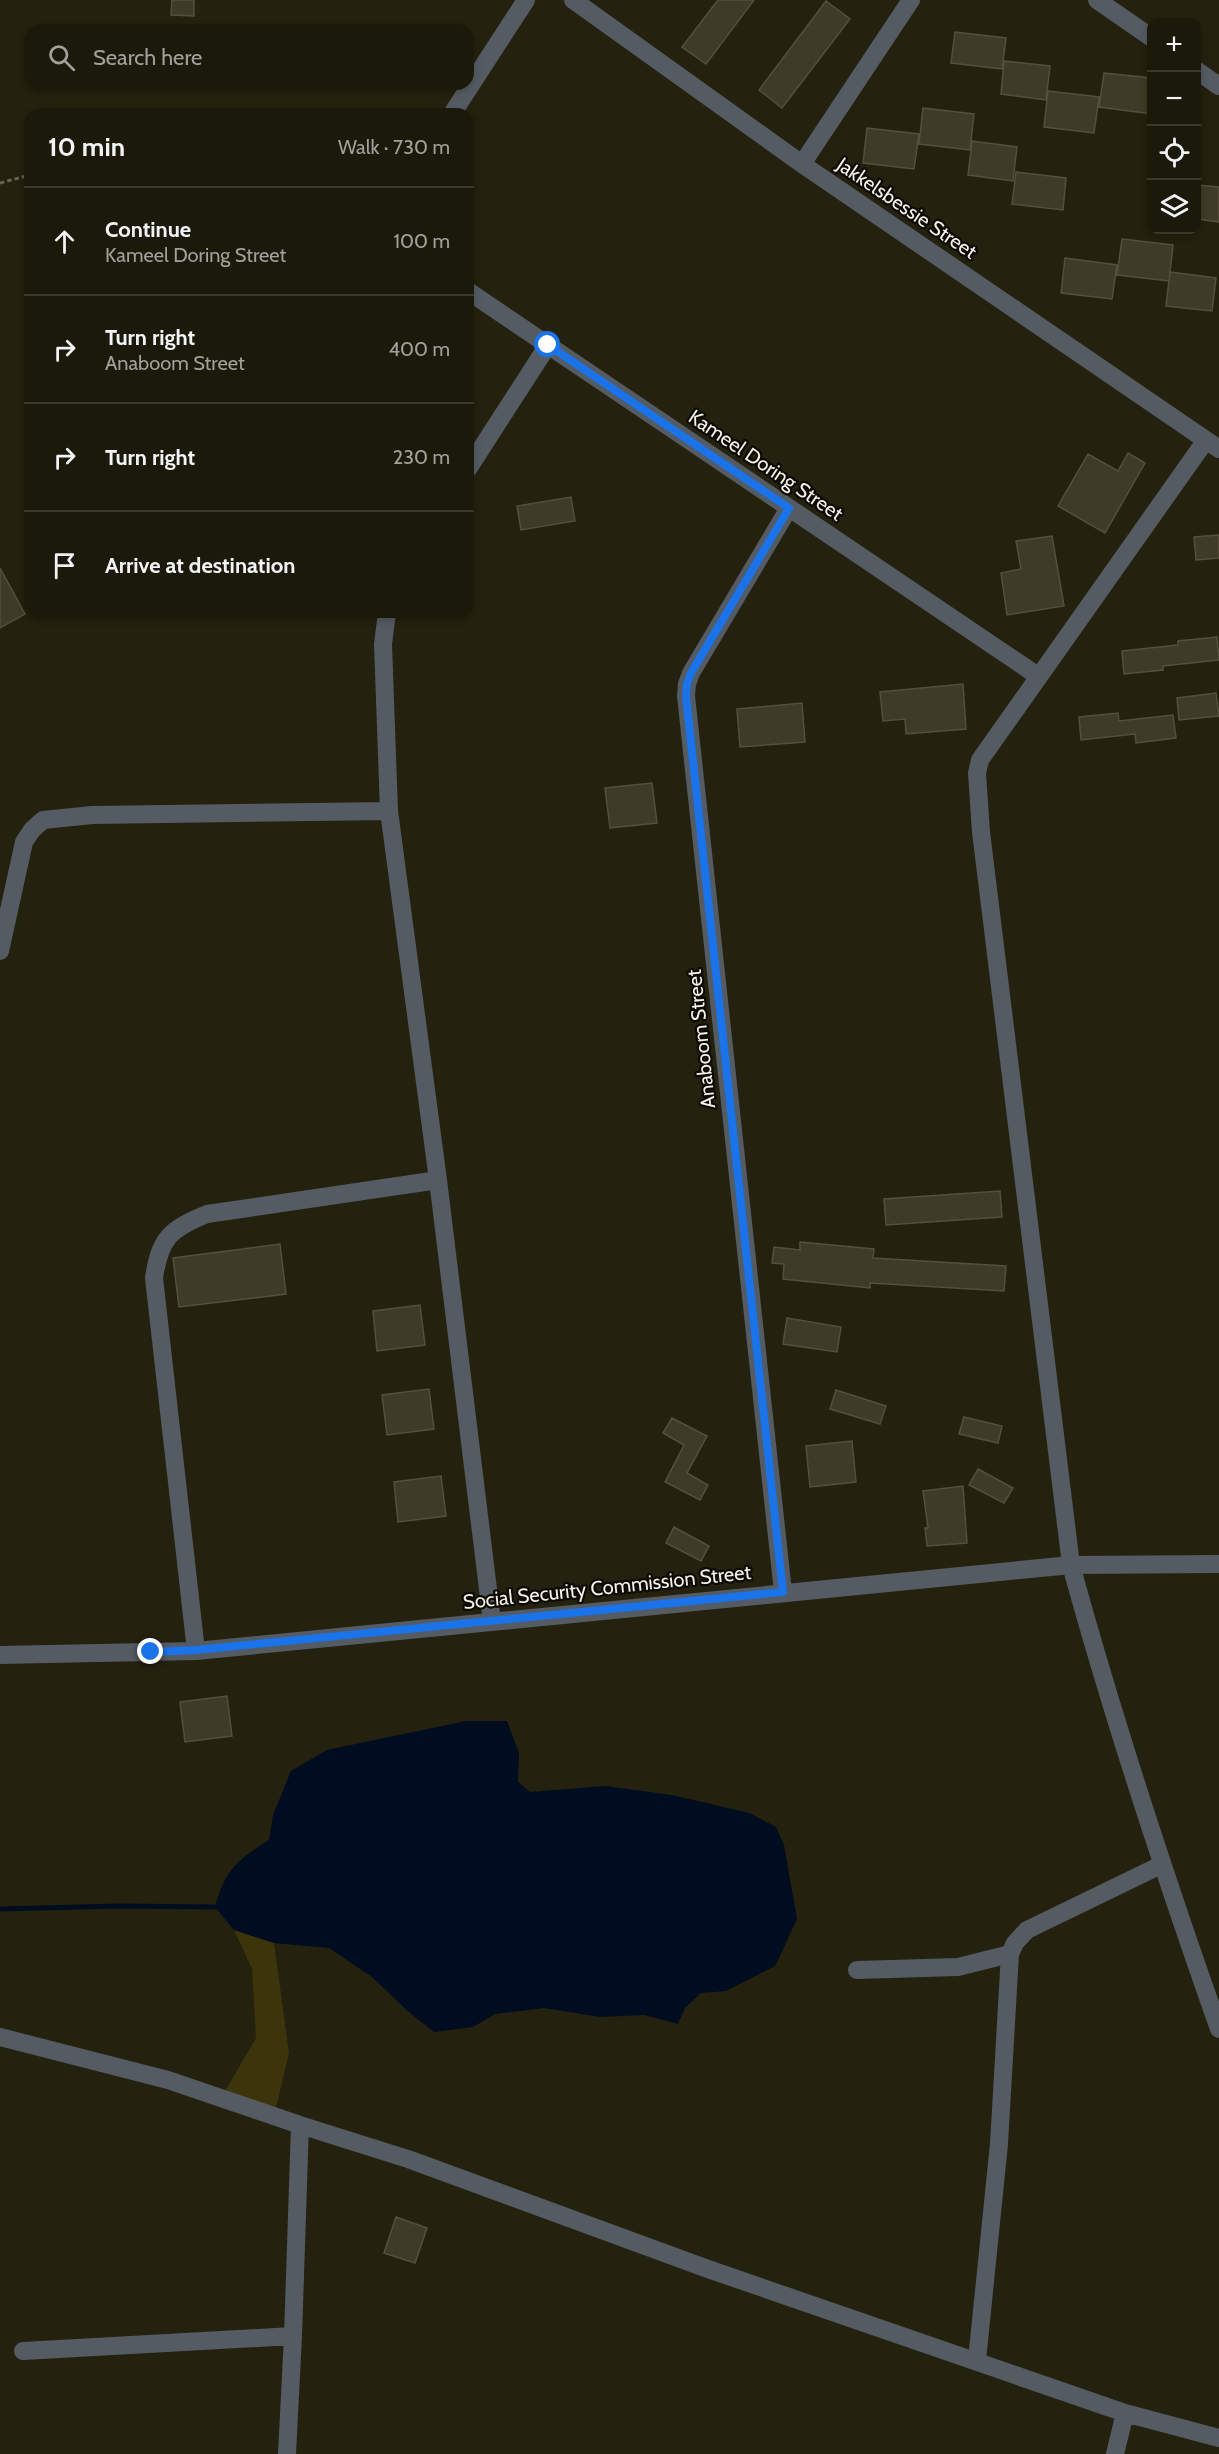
<!DOCTYPE html>
<meta charset="utf-8">
<style>
:root{--surface:#1b190a;--page:#242213;--text:#f1f3f6;--muted:#a0a09c;--line:#39382b}
body{margin:0;font-family:Cabin,sans-serif;background:var(--page);color:var(--text)}
.controls{position:absolute;right:18px;top:18px;display:grid;overflow:hidden;border-radius:12px;box-shadow:0 3px 9px #0003}
.controls button{width:54px;height:54px;display:grid;place-items:center;padding:0;border:0;border-bottom:2px solid var(--line);background:var(--surface);color:var(--text);font:30px sans-serif}
.stop{position:absolute;width:18px;height:18px;margin:-14px;border:4px solid #1a73e8;border-radius:50%;background:#fff}
.stop.end{background:#1a73e8;border-color:#fff;box-shadow:0 2px 6px #0008}
.list{margin:0;padding:0;list-style:none}
h2{display:flex;justify-content:space-between;align-items:center;height:78px;margin:0;padding:0 24px;font-size:26px}
h2 small{font-size:20px;font-weight:400;color:var(--muted)}
.list li{display:grid;grid-template-columns:39px 1fr auto;gap:18px;align-items:center;box-sizing:border-box;height:108px;padding:0 24px;border-top:2px solid var(--line)}
.list b{display:block;font-size:22px;white-space:nowrap}
.list p{margin:0;font-size:20px;white-space:nowrap;color:var(--muted)}
.list em{font-size:20px;font-style:normal;color:var(--muted)}
.icon{flex:none;width:33px;height:33px;fill:none;stroke:currentColor;stroke-width:2;stroke-linecap:round;stroke-linejoin:round}
.map{position:relative;flex:none;width:1219px;height:2454px;overflow:hidden}
.search{position:absolute;background:var(--surface);box-shadow:0 3px 9px #0003;left:24px;top:24px;width:450px;height:66px;display:flex;align-items:center;gap:15px;box-sizing:border-box;padding:0 21px;border-radius:18px;color:var(--muted);font-size:22px}
.panel{position:absolute;background:var(--surface);box-shadow:0 3px 9px #0003;left:24px;top:108px;width:450px;height:510px;border-radius:18px}
.map>svg:first-child{display:block}
.green{fill:#3c350c}
.water{fill:#000c1f}
.lines{fill:none;stroke-linecap:round;stroke-linejoin:round}
.stream{stroke:#000c1f;stroke-width:5}
.building{fill:#3e3b27;stroke:#54503c;stroke-width:1.5}
.path{stroke:#676453;stroke-width:3;stroke-dasharray:4.5 3;stroke-linecap:butt}
.minor{stroke:#545b62;stroke-width:18}
.route{stroke:#1a73e8;stroke-width:8}
.labels{text-anchor:middle;dominant-baseline:central;stroke-width:4.5;stroke-linejoin:round;paint-order:stroke}
.street-label{font-size:20px;fill:#f5f3e7;stroke:#0c0a04}
</style>
<div class="map">
<svg width="1219" height="2454" viewBox="0 0 1219 2454">
<rect width="100%" height="100%" fill="#24210e"/>
<!-- green -->
<path class="green" d="M234 1930 274 1943 289 2053 274 2116 221 2098 256 2038 252 1969Z"/>
<!-- water -->
<path class="water" d="M466 1721H507L519 1753 518 1782 530 1792 605 1786 672 1795 749 1813 776 1827 784 1845 797 1919 778 1960 775 1966 726 1991 701 1993 685 2008 678 2024 644 2015 601 2017 544 2008 495 2014 473 2027 434 2032 410 2013 372 1977 329 1948 274 1943 234 1930 215 1907C225 1870 237 1860 269 1840L273 1815 291 1771 327 1750Z"/>
<g class="lines">
<!-- stream -->
<path class="stream" d="M0 1909 118 1906 215 1907"/>
</g>
<!-- building -->
<path class="building" d="M172 0H194V16L171 15Z
M718 0H754L706 64 682 47Z
M826 1 850 19 782 108 759 90Z
M955 32 1006 38 1002 69 951 63Z
M1004 61 1050 66 1046 100 1001 94Z
M1104 73 1152 78V114L1099 107Z
M1048 91 1099 97 1094 133 1044 127Z
M923 108 974 114 970 150 919 144Z
M867 128 919 134 914 169 863 163Z
M972 141 1017 147 1013 181 968 175Z
M1016 172 1066 178 1063 210 1012 204Z
M1197 185 1219 187V222L1197 219Z
M1122 239 1173 245 1169 281 1117 275Z
M1065 258 1117 265 1112 299 1061 293Z
M1170 272 1216 278 1212 311 1166 306Z
M1128 453 1145 463 1105 533 1058 506 1088 454 1118 471Z
M571 497 575 521 521 530 517 506Z
M1219 535V558L1196 560 1194 537Z
M1052 536 1064 606 1007 615 1001 573 1021 569 1016 541Z
M0 568 25 614 0 628Z
M1217 637 1219 660 1163 666V670L1124 674 1122 651 1178 645V641Z
M963 684 966 729 906 734 905 719 883 721 880 692Z
M1216 693 1219 716 1179 720 1177 698Z
M802 703 805 742 740 747 737 709Z
M1118 713 1119 721 1173 715 1176 738 1136 743 1135 734 1081 740 1079 717Z
M652 783 657 823 610 828 605 788Z
M1000 1191 1002 1217 886 1225 884 1199Z
M800 1242 874 1249 873 1258 1006 1266 1004 1291 870 1283V1288L783 1279 784 1264 772 1263 774 1247 800 1250Z
M280 1244 286 1294 179 1307 173 1258Z
M420 1305 425 1345 377 1351 373 1311Z
M787 1318 841 1327 837 1352 783 1344Z
M429 1389 434 1429 387 1435 382 1395Z
M836 1390 886 1406 880 1424 830 1409Z
M964 1417 1002 1426 998 1443 959 1434Z
M672 1418 707 1436 687 1473 708 1485 700 1500 665 1482 684 1445 663 1433Z
M852 1441 856 1482 810 1487 806 1446Z
M978 1469 1013 1488 1004 1503 969 1485Z
M441 1476 446 1516 398 1522 394 1482Z
M963 1486 967 1543 927 1546 925 1528H928L923 1491Z
M674 1527 709 1546 701 1561 666 1543Z
M227 1696 232 1736 185 1742 180 1702Z
M396 2217 427 2228 415 2263 384 2253Z"/>
<g class="lines">
<!-- path -->
<path class="path" d="M0 183 30 175"/>
<!-- minor -->
<path class="minor" d="M573 0 802 164 1219 449
M1097 0 1152 38
M1196 70 1219 86
M452 114 526 0
M802 164 911 0
M468 291 1038 676
M1206 440 980 760 977 773 981 832 1071 1565C1114 1722 1165 1876 1219 2029
M468 469 548 345
M387 612 383 644 389 811 438 1180 492 1622
M0 951 24 842 32 830 43 820 92 815 389 811
M783 1592 686 696 687 684 691 673 789 508
M196 1651 154 1278C160 1238 170 1229 207 1214L438 1180
M0 1655 196 1651 1071 1565 1219 1564
M857 1970 958 1967 1010 1954
M0 2037 168 2080 300 2125 408 2159 708 2269 1125 2413 1219 2438
M23 2351 293 2336
M977 2360 999 2144 1010 1954 1015 1943 1027 1930 1161 1865
M287 2454 293 2336 300 2125
M1115 2454 1125 2413"/>
</g>
<g class="lines">
<!-- route -->
<path class="route" d="M151 1652 196 1650 783 1592 686 696 687 684 691 673 789 508 548 345"/>
</g>
<g class="labels">
<!-- street labels -->
<g class="street-label">
<text transform="translate(907 208) rotate(34)">Jakkelsbessie Street</text>
<text transform="translate(766 465) rotate(34)">Kameel Doring Street</text>
<text transform="translate(701 1039) rotate(-96)">Anaboom Street</text>
<text transform="translate(607 1587) rotate(-6)">Social Security Commission Street</text>
</g>
</g>
</svg>
<div class="controls">
<button>+</button>
<button>−</button>
<button><svg class="icon" aria-label="locate" viewBox="0 0 24 24"><circle cx="12" cy="12" r="6"/><path d="M12 2v4M12 18v4M2 12h4M18 12h4"/></svg></button>
<button><svg class="icon" aria-label="layers" viewBox="0 0 24 24"><path d="M12 4l9 5-9 5-9-5zM3 14l9 5 9-5"/></svg></button>
</div>
<div class="stop" style="left:548px;top:345px"></div>
<div class="stop end" style="left:151px;top:1652px"></div>
<div class="search"><svg class="icon" aria-label="search" viewBox="0 0 24 24"><circle cx="10" cy="10" r="6"/><path d="M15 15l6 6"/></svg>Search here</div>
<section class="panel">
<h2>10 min<small>Walk · 730 m</small></h2>
<ul class="list">
<li><svg class="icon" aria-label="ahead" viewBox="0 0 24 24"><path d="M12 20V5M6 11l6-6 6 6"/></svg><div><b>Continue</b><p>Kameel Doring Street</p></div><em>100 m</em></li>
<li><svg class="icon" aria-label="right" viewBox="0 0 24 24"><path d="M7 20v-9h11M14 6l5 5-5 5"/></svg><div><b>Turn right</b><p>Anaboom Street</p></div><em>400 m</em></li>
<li><svg class="icon" aria-label="right" viewBox="0 0 24 24"><path d="M7 20v-9h11M14 6l5 5-5 5"/></svg><div><b>Turn right</b></div><em>230 m</em></li>
<li><svg class="icon" aria-label="arrive" viewBox="0 0 24 24"><path d="M6 21V4h12l-3 4 3 4H6"/></svg><div><b>Arrive at destination</b></div></li>
</ul>
</section>
</div>
